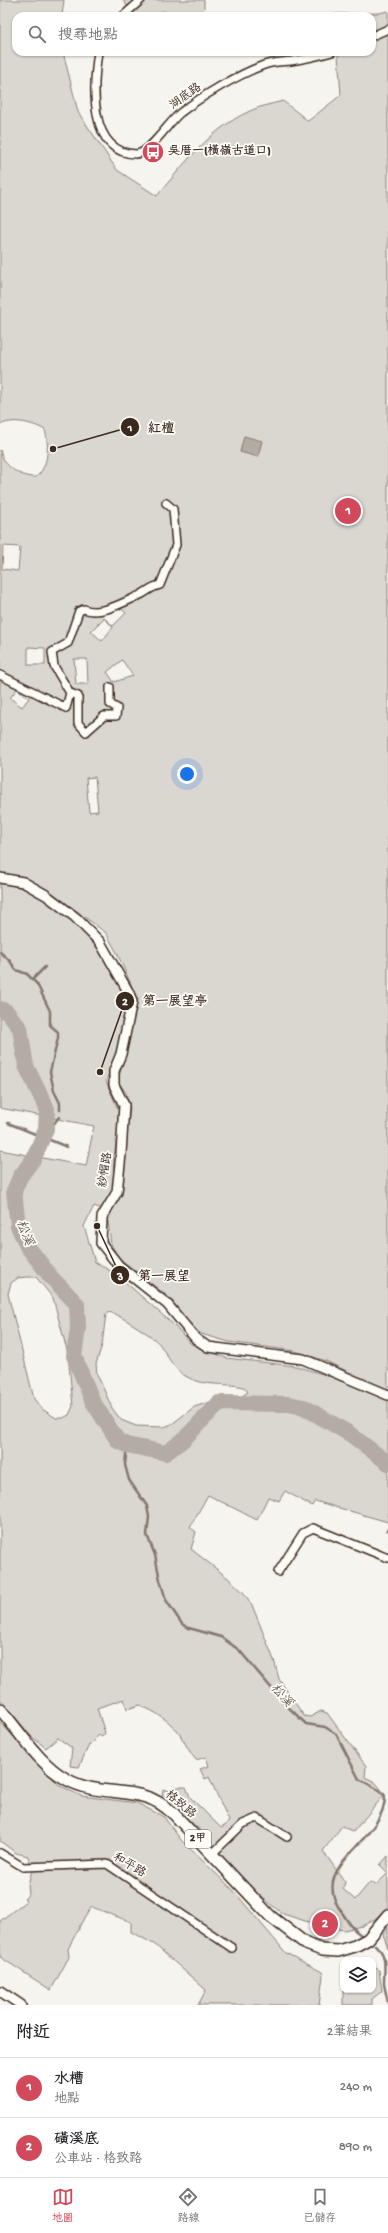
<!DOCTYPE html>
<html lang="zh-TW">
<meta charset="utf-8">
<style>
:root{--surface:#fff;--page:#f6f6f6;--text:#202124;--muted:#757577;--line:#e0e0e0;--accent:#d1495b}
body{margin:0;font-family:"Gochi Hand","LXGW WenKai TC",sans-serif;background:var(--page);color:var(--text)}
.controls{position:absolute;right:12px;bottom:12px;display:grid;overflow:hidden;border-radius:8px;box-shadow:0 1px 3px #0004}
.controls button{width:36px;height:36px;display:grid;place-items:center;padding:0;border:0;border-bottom:1px solid var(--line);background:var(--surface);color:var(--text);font:20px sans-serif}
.you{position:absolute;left:187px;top:774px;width:14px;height:14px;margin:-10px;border:3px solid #fff;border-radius:50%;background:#1a73e8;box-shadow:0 0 0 6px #1a73e833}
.badge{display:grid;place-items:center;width:26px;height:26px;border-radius:50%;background:var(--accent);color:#fff;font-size:13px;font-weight:700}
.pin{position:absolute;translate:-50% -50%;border:2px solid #fff;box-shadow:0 1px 4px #0006}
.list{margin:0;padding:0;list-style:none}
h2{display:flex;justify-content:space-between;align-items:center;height:52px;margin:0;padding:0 16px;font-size:17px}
h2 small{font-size:13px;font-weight:400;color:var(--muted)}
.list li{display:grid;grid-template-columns:26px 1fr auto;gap:12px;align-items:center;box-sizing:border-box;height:60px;padding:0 16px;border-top:1px solid var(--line)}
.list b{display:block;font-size:15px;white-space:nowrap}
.list p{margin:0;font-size:13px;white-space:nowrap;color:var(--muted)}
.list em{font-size:13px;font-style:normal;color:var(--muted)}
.icon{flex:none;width:22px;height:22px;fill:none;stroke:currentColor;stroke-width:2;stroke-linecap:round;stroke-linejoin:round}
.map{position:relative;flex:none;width:388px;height:2005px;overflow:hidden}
.search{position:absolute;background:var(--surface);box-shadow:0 1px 3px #0004;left:12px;right:12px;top:12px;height:44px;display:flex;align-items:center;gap:10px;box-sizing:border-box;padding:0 14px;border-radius:12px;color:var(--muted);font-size:15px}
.sheet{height:172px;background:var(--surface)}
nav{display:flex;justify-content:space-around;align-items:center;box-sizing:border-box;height:56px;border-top:1px solid var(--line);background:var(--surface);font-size:11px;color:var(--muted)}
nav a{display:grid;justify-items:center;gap:2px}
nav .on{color:var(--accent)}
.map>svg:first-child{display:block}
.green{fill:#dad6d0;stroke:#8a8077;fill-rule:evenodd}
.water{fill:#b4aca4;stroke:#84786e}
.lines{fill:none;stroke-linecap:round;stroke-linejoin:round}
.stream{stroke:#84786e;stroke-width:2.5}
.river{stroke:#b4aca4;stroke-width:16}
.minor-casing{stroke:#3b2a1e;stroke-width:10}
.tertiary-casing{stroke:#3b2a1e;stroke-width:12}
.primary-casing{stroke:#3b2a1e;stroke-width:14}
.minor{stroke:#fdfcf7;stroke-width:7}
.tertiary{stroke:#fdfcf7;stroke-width:9}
.primary{stroke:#fdfcf7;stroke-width:11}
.labels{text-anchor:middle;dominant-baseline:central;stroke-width:3.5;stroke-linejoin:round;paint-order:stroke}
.shield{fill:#fdfcf7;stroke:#75695f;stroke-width:1}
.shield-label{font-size:11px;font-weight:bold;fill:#3b2a1e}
.street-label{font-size:12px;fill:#3b2a1e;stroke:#fdfcf7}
.poi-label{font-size:12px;font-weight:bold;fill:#3b2a1e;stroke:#fdfcf7;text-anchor:start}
.water-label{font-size:13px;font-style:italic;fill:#65584d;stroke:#fdfcf7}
.leader{fill:none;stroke:#3b2a1e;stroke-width:1.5}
.callout-dot{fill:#3b2a1e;stroke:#fdfcf7;stroke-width:1.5}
.mark-label{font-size:12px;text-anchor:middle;font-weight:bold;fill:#fff}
.callout-label{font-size:13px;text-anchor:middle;font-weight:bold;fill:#3b2a1e;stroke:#fdfcf7;stroke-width:3.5;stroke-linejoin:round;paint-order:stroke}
</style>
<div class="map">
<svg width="388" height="2005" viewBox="0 0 388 2005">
<rect width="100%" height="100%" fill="#f5f4ee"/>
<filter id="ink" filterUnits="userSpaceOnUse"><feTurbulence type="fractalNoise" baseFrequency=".025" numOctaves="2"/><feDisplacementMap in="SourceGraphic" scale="8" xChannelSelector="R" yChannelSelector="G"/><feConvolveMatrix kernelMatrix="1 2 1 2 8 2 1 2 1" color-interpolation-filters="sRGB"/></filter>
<g filter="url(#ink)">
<!-- green -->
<path class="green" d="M0 0H64L62 16H16V52H63L78 112 117 170 157 196C183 165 211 128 250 111 260 106 272 104 283 101L308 121 341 95 338 55 345 52H372V40L388 33V1391L326 1361 295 1351 229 1342 201 1334 184 1318 171 1299 118 1257 111 1244 108 1221 119 1192 130 1108 126 1093 118 1081 138 1000 117 953 106 933 54 894 26 880 0 874V450C3 466 21 478 36 477 49 467 49 444 45 430 33 423 13 418 0 425ZM3 546 20 547 18 571 2 569ZM119 607 126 613 113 626 101 615ZM104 618 113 627 102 641 91 631ZM28 647 45 648V665H28ZM74 659H87L88 684H76ZM122 660 133 676 114 682 107 672ZM17 689 29 698 22 707 10 698ZM95 777 98 811 89 812 86 778Z
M123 0H204V8L197 16H171L164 11C153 16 145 16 133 15Z
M388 11V26L372 33V16H332L334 14 379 13Z
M0 882C51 892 69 919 103 954 110 963 125 989 125 1001 126 1028 115 1056 106 1081L120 1114 114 1158 113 1192 102 1209 94 1206 84 1226 95 1262 116 1274 174 1325 191 1344 226 1358 295 1366 329 1376 388 1400V1522L315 1501 312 1506 285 1491 279 1501 268 1497 257 1520 208 1495 190 1527 196 1532 191 1549 228 1578 244 1593 252 1605 274 1660 279 1679 304 1716 310 1717 321 1711 327 1713 366 1766 365 1777 375 1782 385 1794 353 1832 342 1826 323 1851 345 1882 343 1889 355 1900 370 1882 376 1885 388 1873 380 1865 388 1856V1906L375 1919 362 1926 344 1930 324 1927 283 1914 258 1894 221 1859 199 1829 162 1796 163 1789 172 1792 174 1787H186L190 1797 221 1828 226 1825 229 1821 209 1777 205 1779 200 1769 209 1766 206 1757 196 1760C189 1752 186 1744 180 1735 171 1721 155 1712 140 1705L127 1709 124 1699 97 1708 105 1733 102 1737 99 1735 89 1745 79 1767 70 1766 72 1748 58 1738 46 1748 31 1736 0 1699V1150L86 1166 94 1126 0 1108ZM27 1277H36L53 1298 68 1354 73 1406 69 1415 63 1418H56L42 1409 34 1399 8 1294 11 1283 18 1278ZM109 1312C118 1314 155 1337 160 1345 167 1355 172 1366 182 1374 203 1388 223 1382 244 1387L248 1392 239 1398 220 1399 194 1407 172 1424 164 1427 136 1426 121 1420 112 1408 97 1374 96 1364 102 1345 106 1314Z
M0 1722 59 1785 81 1796 137 1803 164 1817 181 1840 232 1889 286 1953 322 1972 323 1976 319 2005H198L206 1990 154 1944 131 1932V1922L92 1907 85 1916 68 1949 69 1957 51 1990 0 1957V1921L26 1901 24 1899 29 1895 28 1885 32 1870 28 1856 16 1853 0 1841Z
M388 1927V1949L383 1934Z
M373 1967 379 1970 382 1991 372 1999V2005H343V1990H373Z"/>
<!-- water -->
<path class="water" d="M244 436 262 441 258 457 240 452Z"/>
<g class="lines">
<!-- stream -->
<path class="stream" d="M0 952 10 961 16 970 27 974 37 984 50 1011V1025L58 1032V1038L50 1072 54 1091 60 1103V1110
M33 979 45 967
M8 1123 67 1147
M46 1129 53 1125 59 1117
M127 1445 125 1465 129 1480 147 1506 149 1517 147 1535 155 1555 160 1580 166 1600 182 1624 189 1628 221 1637 239 1650 285 1704 306 1724 325 1727 336 1734 359 1779 379 1790 385 1796C385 1843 304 1864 343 1914 348 1922 353 1930 361 1935
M387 1530H388
M375 1945C388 1954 384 1969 384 1984 385 1990 387 1997 388 2003"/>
<!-- river -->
<path class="river" d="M0 1009 6 1011 20 1028 26 1066 47 1109 46 1129 34 1158 20 1177 14 1191 18 1226 27 1246 51 1277 77 1304 78 1328 74 1356 93 1402 118 1441 127 1445 166 1453 183 1440 219 1403 288 1404 304 1407 350 1434 388 1463"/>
<!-- minor casing -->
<g class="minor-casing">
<path id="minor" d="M123 16 141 0
M372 36 388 29
M98 52C93 85 88 153 136 154 149 154 169 122 180 113 202 96 237 75 264 65 272 62 282 62 291 61 305 59 318 56 332 52
M0 675 66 708 70 693 54 666 52 652 68 643 79 611 84 609C100 616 122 603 138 596 146 593 150 587 160 585L176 545 173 509 166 503
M70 693 78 696V723L86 732 104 716H116L117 708 110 704V687
M278 1572 303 1533 313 1528 388 1558
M0 1853 23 1867 107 1864 232 1948
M212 1854 243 1824 257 1818 287 1837"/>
</g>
<!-- tertiary casing -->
<g class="tertiary-casing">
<path id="tertiary" d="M0 878 23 882 46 895 75 917 100 942 129 993 132 1002 121 1054 114 1071V1085L124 1105 121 1154 117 1192 102 1217 101 1243 119 1266 167 1304 196 1339 208 1347 303 1359 388 1395
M0 1991 21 2005"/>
</g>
<!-- primary casing -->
<g class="primary-casing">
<path id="primary" d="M0 1709C20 1732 39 1764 66 1779 92 1794 120 1789 146 1797 157 1800 166 1807 174 1814L270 1916 306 1944 322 1950 338 1951 355 1946 368 1939 388 1915"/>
</g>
<!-- minor -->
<use href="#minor" class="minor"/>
<!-- tertiary -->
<use href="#tertiary" class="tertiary"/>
<!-- primary -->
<use href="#primary" class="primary"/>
</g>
</g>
<!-- icons -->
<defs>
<g id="bus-disc" transform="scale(1.15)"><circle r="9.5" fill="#d1495b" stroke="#fdfcf7"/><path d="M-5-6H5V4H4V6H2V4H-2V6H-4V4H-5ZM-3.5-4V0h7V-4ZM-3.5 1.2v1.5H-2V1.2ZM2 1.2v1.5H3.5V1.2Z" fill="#fff"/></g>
</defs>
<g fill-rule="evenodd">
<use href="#bus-disc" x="153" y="152"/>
</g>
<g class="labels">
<!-- shield labels -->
<rect class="shield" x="185" y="1830" width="26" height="18" rx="3"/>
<g class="shield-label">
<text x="198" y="1839">2甲</text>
</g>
<!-- street labels -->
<g class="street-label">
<text transform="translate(186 97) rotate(-35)">湖底路</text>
<text transform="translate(106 1170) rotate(-81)">紗帽路</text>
<text transform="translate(180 1805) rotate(40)">格致路</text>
<text transform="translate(129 1866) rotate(31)">和平路</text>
</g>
<!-- poi labels -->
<g class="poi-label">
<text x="168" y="152">吳厝一(橫嶺古道口)</text>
</g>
<!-- water labels -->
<g class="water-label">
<text transform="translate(24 1233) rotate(69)">松溪</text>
<text transform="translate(281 1696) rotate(48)">松溪</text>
</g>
</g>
<!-- callouts -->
<path class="leader" d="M53 449L130 427M100 1072L125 1001M97 1226L120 1275"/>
<g class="callout-dot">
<circle cx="53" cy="449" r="4"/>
<circle cx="100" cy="1072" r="4"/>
<circle cx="97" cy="1226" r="4"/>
<circle cx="130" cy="427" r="10"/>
<circle cx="125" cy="1001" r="10"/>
<circle cx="120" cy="1275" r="10"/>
</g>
<g class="mark-label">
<text x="130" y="431">1</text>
<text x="125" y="1005">2</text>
<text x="120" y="1280">3</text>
</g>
<g class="callout-label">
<text x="161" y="432">紅檀</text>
<text x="175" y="1005">第一展望亭</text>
<text x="164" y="1280">第一展望</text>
</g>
</svg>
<div class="controls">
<button><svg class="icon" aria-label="layers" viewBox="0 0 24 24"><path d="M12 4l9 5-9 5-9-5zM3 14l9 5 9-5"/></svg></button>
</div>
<div class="you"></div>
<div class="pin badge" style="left:348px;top:511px">1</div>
<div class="pin badge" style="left:325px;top:1924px">2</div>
<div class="search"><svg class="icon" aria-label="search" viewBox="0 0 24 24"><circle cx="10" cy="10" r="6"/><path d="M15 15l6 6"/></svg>搜尋地點</div>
</div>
<section class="sheet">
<h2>附近<small>2筆結果</small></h2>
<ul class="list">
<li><span class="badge">1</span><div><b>水槽</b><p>地點</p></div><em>240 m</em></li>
<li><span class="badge">2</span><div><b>磺溪底</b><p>公車站 · 格致路</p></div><em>890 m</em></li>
</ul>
</section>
<nav>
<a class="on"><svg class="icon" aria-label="map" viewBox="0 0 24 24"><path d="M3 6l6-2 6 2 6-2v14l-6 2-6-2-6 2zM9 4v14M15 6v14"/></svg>地圖</a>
<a><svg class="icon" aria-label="directions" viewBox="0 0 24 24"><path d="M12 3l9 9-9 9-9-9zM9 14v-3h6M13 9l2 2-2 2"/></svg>路線</a>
<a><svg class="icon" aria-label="saved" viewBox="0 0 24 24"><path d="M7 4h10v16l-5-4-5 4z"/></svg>已儲存</a>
</nav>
